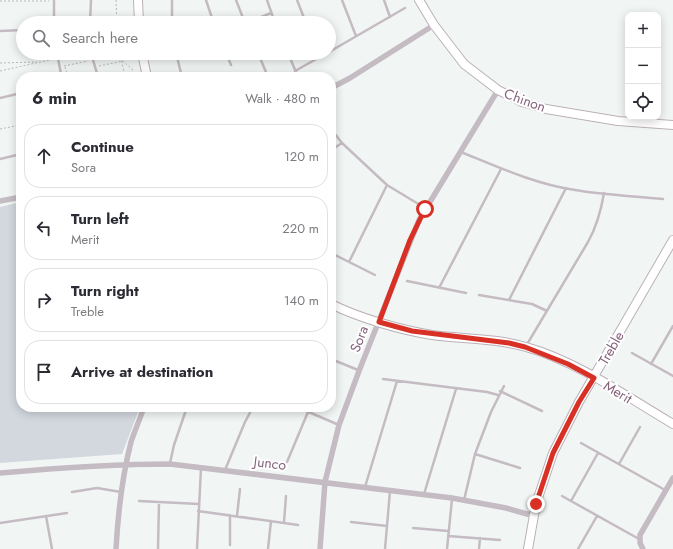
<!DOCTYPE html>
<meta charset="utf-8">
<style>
:root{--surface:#fff;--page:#f2f2f3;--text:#2b2b33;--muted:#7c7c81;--line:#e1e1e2}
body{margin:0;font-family:Jost,sans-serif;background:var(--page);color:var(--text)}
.controls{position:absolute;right:12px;top:12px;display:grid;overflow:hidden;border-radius:8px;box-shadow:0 2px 10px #0003}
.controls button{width:36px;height:36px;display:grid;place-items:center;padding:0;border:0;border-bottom:1px solid var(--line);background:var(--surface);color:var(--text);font:20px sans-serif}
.stop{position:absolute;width:12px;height:12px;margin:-9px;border:3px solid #d93025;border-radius:50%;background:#fff}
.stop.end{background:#d93025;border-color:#fff;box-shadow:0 1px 4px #0008}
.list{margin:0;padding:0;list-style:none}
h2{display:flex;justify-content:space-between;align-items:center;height:52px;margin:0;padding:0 16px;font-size:17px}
h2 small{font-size:13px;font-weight:400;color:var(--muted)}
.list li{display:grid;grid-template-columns:26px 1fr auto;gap:12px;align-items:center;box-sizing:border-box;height:64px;margin:0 8px 8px;padding:0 8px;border:1px solid var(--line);border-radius:16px}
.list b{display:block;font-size:15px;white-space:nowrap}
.list p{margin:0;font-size:13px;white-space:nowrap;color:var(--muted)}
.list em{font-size:13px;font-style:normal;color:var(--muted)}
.icon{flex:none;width:22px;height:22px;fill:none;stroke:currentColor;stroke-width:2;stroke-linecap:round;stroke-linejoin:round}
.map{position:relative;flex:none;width:673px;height:549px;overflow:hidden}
.search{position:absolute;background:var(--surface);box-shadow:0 2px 10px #0003;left:16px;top:16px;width:320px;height:44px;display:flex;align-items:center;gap:10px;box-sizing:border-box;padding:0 14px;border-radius:22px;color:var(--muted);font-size:15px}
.panel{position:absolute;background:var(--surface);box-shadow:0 2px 10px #0003;left:16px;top:72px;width:320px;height:340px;border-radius:16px}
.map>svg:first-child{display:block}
.green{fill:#d2d8de}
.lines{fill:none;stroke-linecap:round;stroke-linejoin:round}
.secondary-casing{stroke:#bcb0b8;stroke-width:10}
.path{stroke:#bdb6bb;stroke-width:1;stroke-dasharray:2 2;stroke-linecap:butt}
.lane{stroke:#c5bbc2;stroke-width:2.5}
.street{stroke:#c5bbc2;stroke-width:5.5}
.secondary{stroke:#fff;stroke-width:8}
.route{stroke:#d93025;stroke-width:5}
.labels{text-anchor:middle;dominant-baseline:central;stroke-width:4;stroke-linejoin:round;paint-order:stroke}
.street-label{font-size:14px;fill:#85627b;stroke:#fff}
</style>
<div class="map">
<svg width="673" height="549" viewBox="0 0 673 549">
<rect width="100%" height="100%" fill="#f1f6f5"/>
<!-- green -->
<path class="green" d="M21 202V407H140L122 454 0 463V207Z"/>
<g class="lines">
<!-- secondary casing -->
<g class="secondary-casing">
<path id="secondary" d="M138 0 139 23
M419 0 434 25 464 64 498 90 522 102 546 109 618 121 673 125
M142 53 147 77
M331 304C359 318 401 330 432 335 463 339 495 338 526 347 577 361 627 397 673 424
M528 549 536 504 553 453 579 402 673 240"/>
</g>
<!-- path -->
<path class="path" d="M116 0 117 23
M0 1H49
M120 53 125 77
M0 63 37 62
M64 66 88 61
M99 66 123 61 134 71
M65 67 68 77
M0 71 54 59
M0 129 21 125"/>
<!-- lane -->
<path class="lane" d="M54 0V23
M172 0V23
M206 0 213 21
M236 0 245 23
M267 0 275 23
M297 0 306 23
M342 0 356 36
M384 0 390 17
M90 23 91 0
M246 23 271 13
M0 31 23 30
M329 52 405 8
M57 53 61 74 60 77
M91 53 98 77
M176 53 182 77
M226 53 231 65
M258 53 268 77
M288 53 298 77
M295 71 327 53
M0 98 21 93
M331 129 342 143 387 185 425 208
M331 150 342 143
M461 152C498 167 535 184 575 190 604 195 634 196 663 199
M0 159 21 154
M331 253 375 275
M349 262 387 185
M407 281 466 293
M439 288 501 169
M479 295 532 304 547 311
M509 300 566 188
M526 346 588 242C597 226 601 211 604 193
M632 353 673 376
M331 359 358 370
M651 364 673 326
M383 379 487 392 498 395
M500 391 542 411
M297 407 339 425
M581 443 665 490
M475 454 520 468
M287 462 308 412
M170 463 174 445 187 407
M619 464 640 427
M225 470 245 422 253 407
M365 487 397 381
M72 492 97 488 121 492
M424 494 456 389
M562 496 639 539
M464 500 475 454 491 412 504 386
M139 501 199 504
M571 501 598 453
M198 511 298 525
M230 515V545
M46 516 52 549
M237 516 240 489
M284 522 286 496
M351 522 387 526
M0 523 67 513
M413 528 448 531
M448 536 500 540
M158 549 159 502
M197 549 201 468
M268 549 271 521
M385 549 390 491
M447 549 452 499
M479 549 480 538
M578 549 597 516"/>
<!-- street -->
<path class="street" d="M331 88 350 78 434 25
M0 201 21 197
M0 473C57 468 113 464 170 464L452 498 506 508 534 516
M116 549C118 513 122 477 131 442 135 430 140 419 144 407
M320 549 325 482 339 425 359 371 419 220 498 90
M643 549 640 543V535L673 478"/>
<!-- secondary -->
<use href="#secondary" class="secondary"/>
</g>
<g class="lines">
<!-- route -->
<path class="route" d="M425 209 410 240 379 322 412 331 509 343 525 347 568 364 594 378 579 402 553 453 536 504"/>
</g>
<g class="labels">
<!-- street labels -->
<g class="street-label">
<text transform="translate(525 100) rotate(20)">Chinon</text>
<text transform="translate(359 339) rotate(-69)">Sora</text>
<text transform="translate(611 348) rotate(-60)">Treble</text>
<text transform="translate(618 392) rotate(31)">Merit</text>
<text transform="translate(270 463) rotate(7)">Junco</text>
</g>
</g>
</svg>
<div class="controls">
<button>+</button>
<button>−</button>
<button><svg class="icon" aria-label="locate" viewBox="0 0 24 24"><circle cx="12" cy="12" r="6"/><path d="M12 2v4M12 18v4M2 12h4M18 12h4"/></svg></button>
</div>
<div class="stop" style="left:425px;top:209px"></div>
<div class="stop end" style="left:536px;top:504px"></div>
<div class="search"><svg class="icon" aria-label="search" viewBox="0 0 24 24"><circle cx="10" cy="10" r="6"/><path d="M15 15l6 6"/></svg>Search here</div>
<section class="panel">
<h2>6 min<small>Walk · 480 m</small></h2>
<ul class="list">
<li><svg class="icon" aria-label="ahead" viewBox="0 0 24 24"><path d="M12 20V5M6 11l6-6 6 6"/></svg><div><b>Continue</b><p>Sora</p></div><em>120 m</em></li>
<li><svg class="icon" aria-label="left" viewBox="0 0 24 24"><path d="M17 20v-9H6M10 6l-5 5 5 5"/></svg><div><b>Turn left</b><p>Merit</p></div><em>220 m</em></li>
<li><svg class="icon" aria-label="right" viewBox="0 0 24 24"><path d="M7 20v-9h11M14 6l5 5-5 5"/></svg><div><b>Turn right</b><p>Treble</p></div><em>140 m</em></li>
<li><svg class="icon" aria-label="arrive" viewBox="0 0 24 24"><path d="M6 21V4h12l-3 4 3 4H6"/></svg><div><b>Arrive at destination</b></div></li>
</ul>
</section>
</div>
